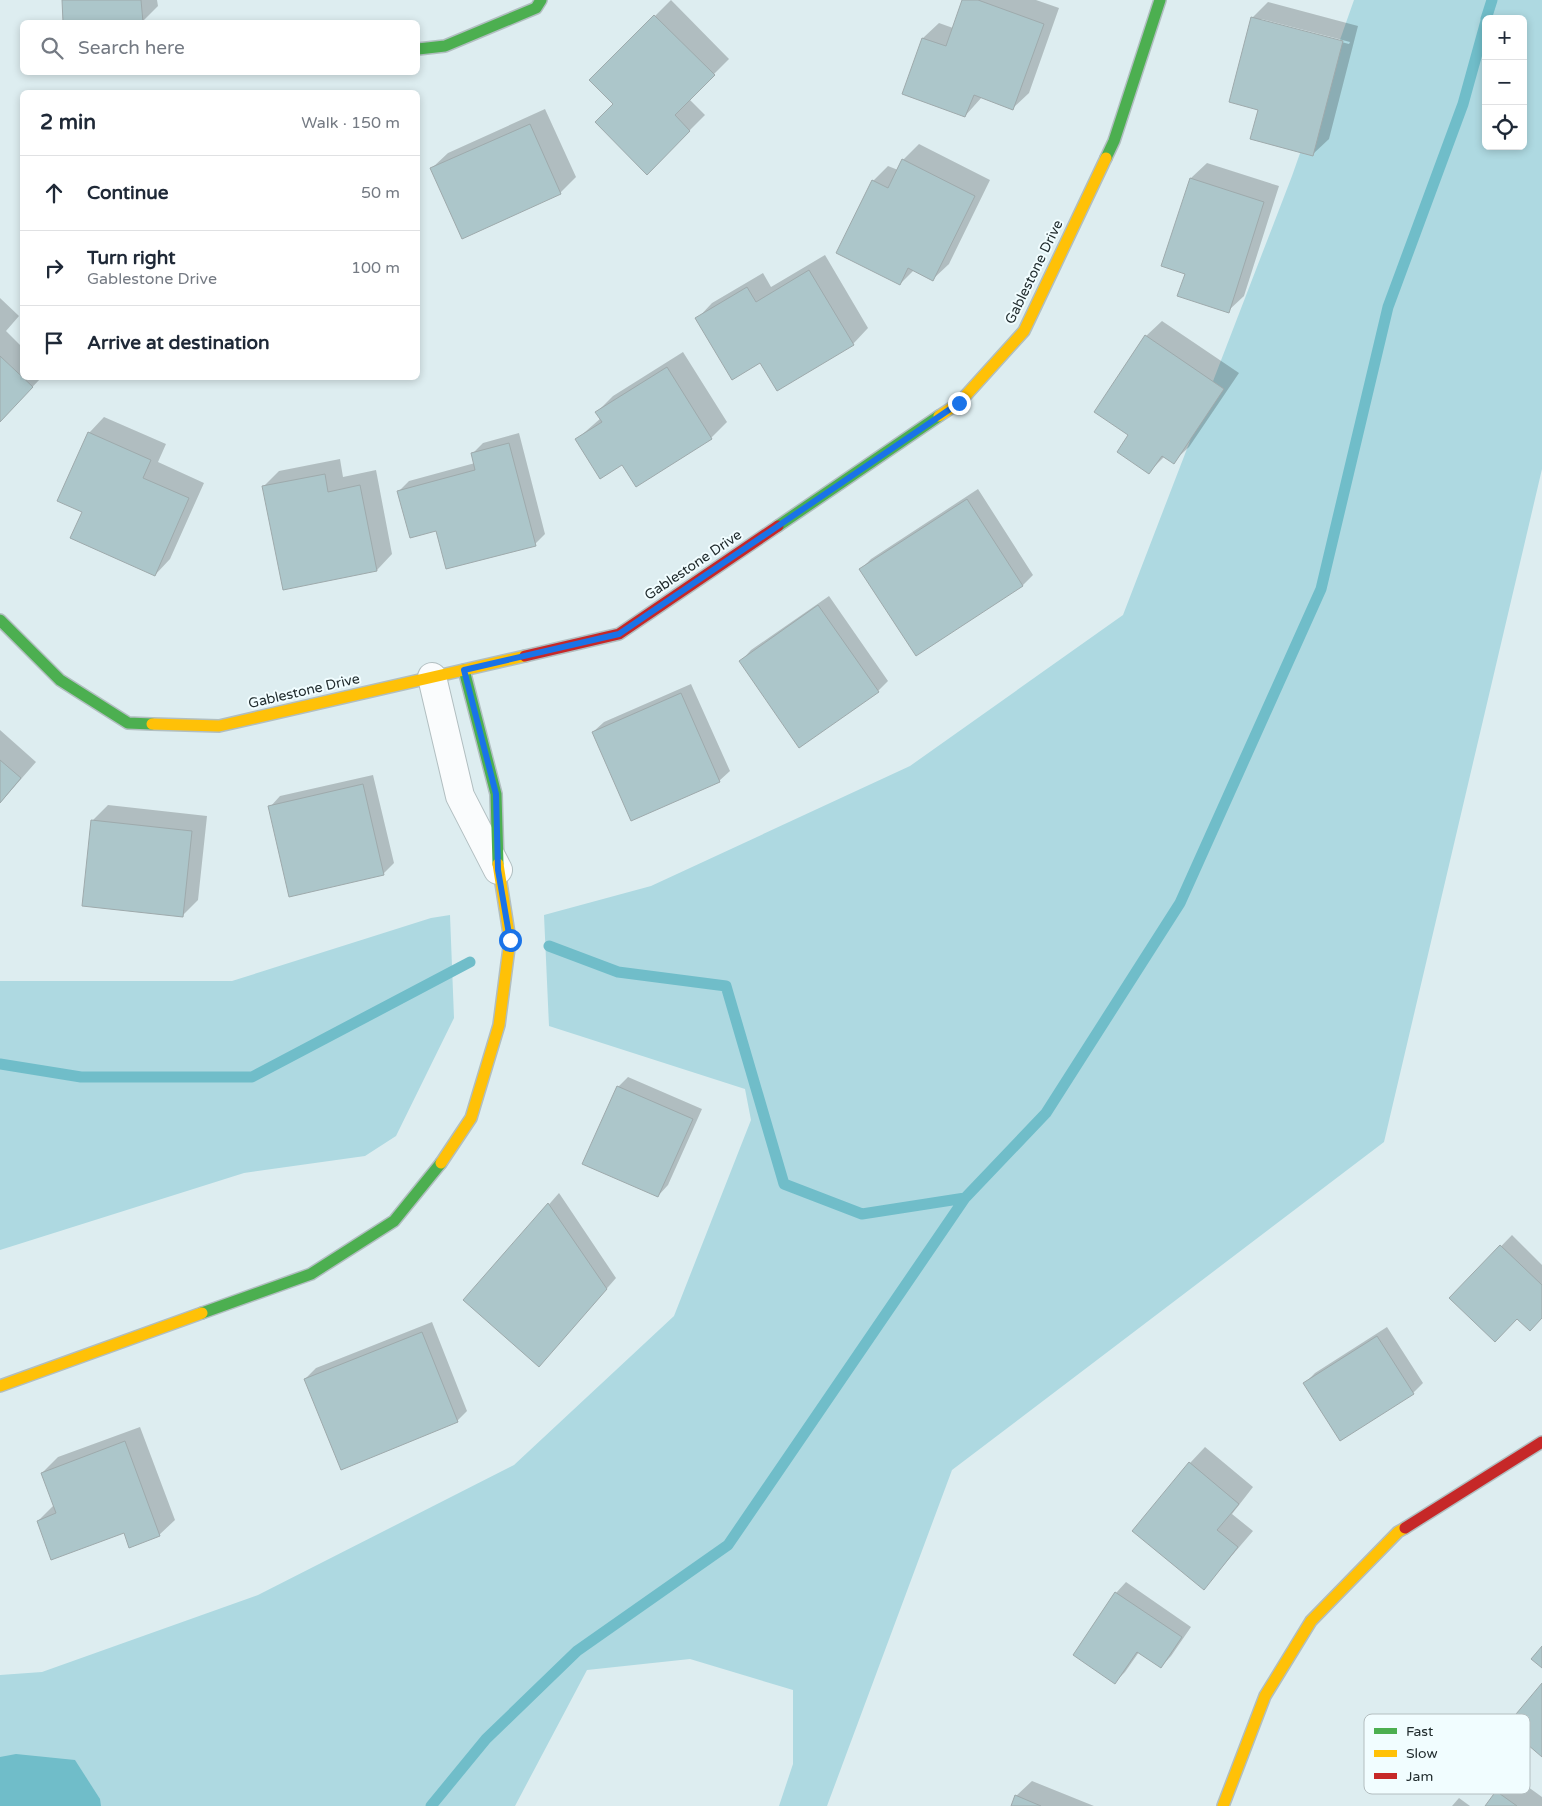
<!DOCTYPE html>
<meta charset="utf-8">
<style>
:root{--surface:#fff;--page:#f2f2f3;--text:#1f2937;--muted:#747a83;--line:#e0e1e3}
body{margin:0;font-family:"Varela Round",sans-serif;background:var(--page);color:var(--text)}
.controls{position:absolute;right:15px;top:15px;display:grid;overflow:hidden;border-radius:8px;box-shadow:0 2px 8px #0003}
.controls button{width:45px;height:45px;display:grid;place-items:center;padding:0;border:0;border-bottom:1px solid var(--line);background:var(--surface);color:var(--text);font:25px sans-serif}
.stop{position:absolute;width:15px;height:15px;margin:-11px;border:4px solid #1a73e8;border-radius:50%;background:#fff}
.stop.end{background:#1a73e8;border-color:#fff;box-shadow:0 1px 5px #0008}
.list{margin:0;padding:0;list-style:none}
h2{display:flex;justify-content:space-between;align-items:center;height:65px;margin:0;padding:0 20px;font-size:21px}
h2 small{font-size:16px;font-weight:400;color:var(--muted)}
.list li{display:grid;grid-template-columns:32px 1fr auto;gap:15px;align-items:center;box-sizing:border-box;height:75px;padding:0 20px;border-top:1px solid var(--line)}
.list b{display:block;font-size:19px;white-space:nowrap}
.list p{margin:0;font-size:16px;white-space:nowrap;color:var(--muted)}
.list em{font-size:16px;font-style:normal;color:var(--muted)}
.icon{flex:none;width:28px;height:28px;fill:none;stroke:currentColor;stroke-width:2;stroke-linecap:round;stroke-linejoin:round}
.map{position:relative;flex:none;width:1542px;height:1806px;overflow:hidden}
.search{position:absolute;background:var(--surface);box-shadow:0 2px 8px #0003;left:20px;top:20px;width:400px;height:55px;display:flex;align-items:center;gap:12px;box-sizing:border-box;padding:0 18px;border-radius:8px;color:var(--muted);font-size:19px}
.panel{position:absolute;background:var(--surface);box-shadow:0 2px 8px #0003;left:20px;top:90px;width:400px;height:290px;border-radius:8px}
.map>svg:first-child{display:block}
.green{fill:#aed9e1;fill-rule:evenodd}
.water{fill:#70bdc9}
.shadow{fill:#0003;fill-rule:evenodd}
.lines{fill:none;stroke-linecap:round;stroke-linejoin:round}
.stream{stroke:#70bdc9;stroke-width:11}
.building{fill:#acc6ca;stroke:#9eaaac}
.street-casing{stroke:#b1bec0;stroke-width:30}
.fast-casing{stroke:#b1bec0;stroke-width:14}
.slow-casing{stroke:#b1bec0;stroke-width:14}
.jam-casing{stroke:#b1bec0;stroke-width:14}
.street{stroke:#fafcfd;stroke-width:28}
.fast{stroke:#4caf50;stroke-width:11}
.slow{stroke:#ffc107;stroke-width:11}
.jam{stroke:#c62828;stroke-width:11}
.route{stroke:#1a73e8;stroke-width:6}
.labels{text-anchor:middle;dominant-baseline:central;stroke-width:4;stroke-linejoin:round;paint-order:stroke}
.street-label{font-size:14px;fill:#212c2e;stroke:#f1fdff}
.key{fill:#f1fdff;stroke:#b3bec0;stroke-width:1}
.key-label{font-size:14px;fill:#212c2e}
</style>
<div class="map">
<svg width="1542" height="1806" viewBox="0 0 1542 1806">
<rect width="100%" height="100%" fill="#ddedf0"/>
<!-- green -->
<path class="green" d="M1354 0H1542V469L1384 1142 952 1470 827 1806H779L793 1764V1690L690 1659 587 1670 515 1806H0V1675L42 1672 258 1595 514 1465 674 1316 751 1120 745 1089 549 1026 544 915 651 886 910 766 1123 615 1292 176ZM1486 19H1523V146H1486Z
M450 915 454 1018 396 1136 365 1156 244 1173 0 1250V981H232L431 918Z"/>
<!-- water -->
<path class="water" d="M16 1754 75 1760 100 1799 101 1806H0V1757Z"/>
<!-- shadow -->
<path class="shadow" d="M63 0H157L158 6 142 22H64Z
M671 0 729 59 689 99 705 115 647 173 615 104 591 80Z
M963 0H1036L1059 8 1029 93 1013 108 982 97 965 116 903 94 923 38 939 23 953 28Z
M1268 2 1358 26 1329 139 1313 154 1252 18ZM1261 19 1350 42 1349 44 1261 21Z
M545 109 576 177 560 193 432 168 448 153Z
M919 144 990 180 949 264 933 279 914 270 900 284 873 181 888 166 898 170 903 160Z
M1207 163 1279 186 1244 296 1228 311 1186 273 1163 265 1191 178Z
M825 255 868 328 853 344 760 361 697 319 712 303 763 273 771 287Z
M0 298 19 316 6 331 22 347V378H41L0 421Z
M1162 321 1239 373 1189 447 1173 462 1165 456 1149 472 1130 435 1146 336Z
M683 352 727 422 711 438 623 464 577 439 601 418 597 412 613 396Z
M104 417 166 444 158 462 204 483 170 559 155 575 83 511 89 433Z
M519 433 545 534 535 544 399 491 409 481 475 463 472 454 483 443Z
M340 459 343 477 376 470 392 554 377 570 263 487 279 471Z
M978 489 1033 575 1023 585 916 655 861 569 871 559Z
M829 596 888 681 878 691 741 661 751 650Z
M691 684 730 771 719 781 593 732 604 722Z
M0 730 36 762 0 803Z
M373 775 394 863 383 874 270 807 280 796Z
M108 805 207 816 198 900 182 916 93 820Z
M628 1077 702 1109 668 1185 658 1196 618 1087Z
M559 1193 616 1278 539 1366 465 1300Z
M1512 1235 1542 1265V1317L1518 1318 1451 1298Z
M432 1322 467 1411 457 1421 305 1379 316 1368Z
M1387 1327 1423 1383 1413 1393 1304 1384 1315 1373Z
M140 1427 175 1520 159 1535 38 1521 54 1505 42 1473 58 1457Z
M1205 1447 1253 1487 1232 1514 1253 1531 1204 1588 1190 1463Z
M1126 1582 1191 1627 1171 1656 1161 1667 1139 1652 1125 1672 1115 1682 1074 1655 1116 1593Z
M1513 1776 1542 1797V1806H1487Z
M1032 1781 1094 1806H1012L1016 1796Z
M1459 1798 1470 1806H1452Z"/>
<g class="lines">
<!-- stream -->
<path class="stream" d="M1486 19 1492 0
M549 946 618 972 726 986 784 1184 862 1214 965 1198
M0 1064 81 1077H252L470 962
M431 1806 486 1739 577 1651 728 1545 965 1198 1046 1113 1180 903 1321 589 1388 307 1463 104 1486 21"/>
</g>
<!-- building -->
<path class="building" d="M62 0H141L143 22H63Z
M962 0H978L1044 24 1013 110 974 95 965 117 902 94 922 38 946 46Z
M654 15 715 75 675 115 690 131 647 175 595 122 613 104 589 80Z
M1251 17 1343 41 1313 156 1250 139 1258 110 1229 102Z
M530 124 561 194 462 239 430 168Z
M902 159 975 196 933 281 908 268 900 285 836 253 872 180 888 188Z
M1190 178 1264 202 1229 313 1177 296 1185 274 1161 266Z
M809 270 854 345 777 391 760 363 732 380 695 318 747 287 756 302Z
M1145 335 1224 389 1174 464 1162 456 1149 474 1117 452 1128 435 1094 412Z
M0 356 33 387 0 422Z
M667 367 712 439 636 487 622 465 600 479 575 439 602 422 595 412Z
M88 432 151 460 143 478 189 498 155 576 70 538 82 512 57 501Z
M509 443 536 546 446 569 436 531 410 538 397 491 475 470 471 453Z
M325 474 328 492 360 485 377 571 283 590 262 486Z
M967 499 1023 586 916 656 859 569Z
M818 605 879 692 799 748 739 661Z
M681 693 720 782 631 821 592 732Z
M0 760 21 778 0 803Z
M363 784 384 875 289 897 268 806Z
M91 820 192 831 183 917 82 906Z
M617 1086 693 1119 658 1197 582 1164Z
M548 1203 607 1289 539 1367 463 1300Z
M1500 1245 1542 1285V1318L1530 1331 1517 1319 1495 1342 1449 1298Z
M422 1332 458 1422 341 1470 304 1379Z
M1377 1336 1414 1394 1340 1441 1303 1383Z
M125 1441 160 1536 129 1548 124 1533 51 1560 37 1521 56 1513 41 1473Z
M1189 1462 1239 1504 1217 1530 1238 1547 1204 1590 1132 1531Z
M1115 1592 1182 1637 1161 1668 1137 1652 1115 1684 1073 1655Z
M1542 1646V1668L1531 1659Z
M1542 1683V1757L1506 1726Z
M1496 1791 1517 1806H1485Z
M1015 1795 1041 1806H1011Z"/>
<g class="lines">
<!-- street casing -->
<g class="street-casing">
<path id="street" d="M432 677 460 796 498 870"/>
</g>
<!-- fast casing -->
<g class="fast-casing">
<path id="fast" d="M418 49 445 46 536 8 541 0
M1106 158 1114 141 1160 0
M778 526 939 416
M0 620 60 680 128 723 152 724
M464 670 496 794 498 864
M202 1313 311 1274 394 1221 441 1163"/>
</g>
<!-- slow casing -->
<g class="slow-casing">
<path id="slow" d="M939 416 959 403 1024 331 1106 158
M152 724 219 726 525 656
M441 1163 471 1118 499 1025 510 940 498 864
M0 1386 202 1313
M1223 1806 1265 1696 1311 1621 1398 1532 1405 1528"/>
</g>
<!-- jam casing -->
<g class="jam-casing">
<path id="jam" d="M525 656 619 634 778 526
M1405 1528 1542 1442"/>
</g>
<!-- street -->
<use href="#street" class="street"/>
<!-- fast -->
<use href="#fast" class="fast"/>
<!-- slow -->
<use href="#slow" class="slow"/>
<!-- jam -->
<use href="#jam" class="jam"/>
</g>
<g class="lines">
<!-- route -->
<path class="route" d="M510 940 498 870 496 794 464 670 619 634 959 403"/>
</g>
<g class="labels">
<!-- street labels -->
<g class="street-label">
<text transform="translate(1034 272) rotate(-64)">Gablestone Drive</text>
<text transform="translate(693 565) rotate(-34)">Gablestone Drive</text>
<text transform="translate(304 691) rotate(-13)">Gablestone Drive</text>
</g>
</g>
<!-- legend -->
<rect x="1364" y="1714" width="166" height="80" rx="8" class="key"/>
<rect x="1374" y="1728" width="23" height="6" fill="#4caf50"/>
<rect x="1374" y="1750" width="23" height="7" fill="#ffc107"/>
<rect x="1374" y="1773" width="23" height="6" fill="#c62828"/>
<g class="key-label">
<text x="1406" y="1736">Fast</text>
<text x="1406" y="1758">Slow</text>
<text x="1406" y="1781">Jam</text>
</g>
</svg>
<div class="controls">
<button>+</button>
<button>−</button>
<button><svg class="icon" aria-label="locate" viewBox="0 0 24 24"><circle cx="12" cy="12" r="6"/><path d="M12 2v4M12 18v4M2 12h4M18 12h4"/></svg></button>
</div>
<div class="stop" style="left:510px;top:940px"></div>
<div class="stop end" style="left:959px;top:403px"></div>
<div class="search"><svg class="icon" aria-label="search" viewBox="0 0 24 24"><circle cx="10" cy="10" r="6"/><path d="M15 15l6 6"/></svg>Search here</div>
<section class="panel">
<h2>2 min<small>Walk · 150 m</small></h2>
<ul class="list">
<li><svg class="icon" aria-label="ahead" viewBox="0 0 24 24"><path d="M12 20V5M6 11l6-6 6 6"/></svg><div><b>Continue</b></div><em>50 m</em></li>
<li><svg class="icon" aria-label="right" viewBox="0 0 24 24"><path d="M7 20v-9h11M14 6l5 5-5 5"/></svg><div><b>Turn right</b><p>Gablestone Drive</p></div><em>100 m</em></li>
<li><svg class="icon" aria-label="arrive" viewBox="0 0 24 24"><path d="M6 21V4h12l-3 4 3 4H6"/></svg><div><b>Arrive at destination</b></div></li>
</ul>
</section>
</div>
